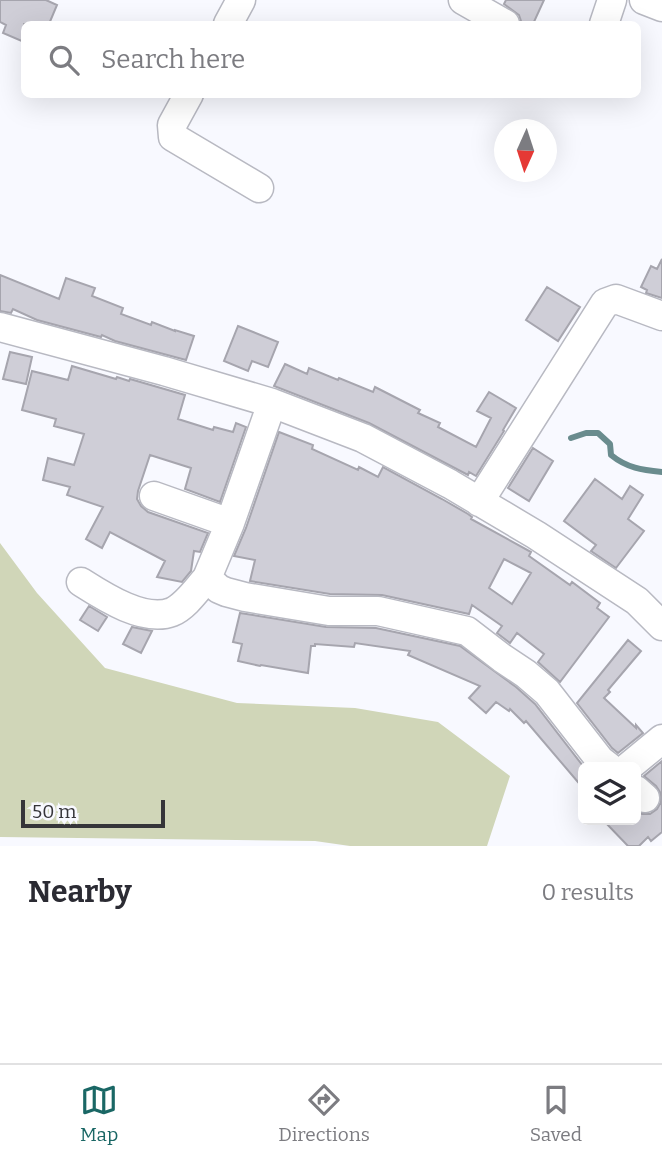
<!DOCTYPE html>
<style>
:root{--surface:#fff;--page:#f7f7f7;--text:#2b2b33;--muted:#7c7c81;--line:#e1e1e2;--accent:#1a6765}
body{margin:0;font-family:Bitter,serif;background:var(--page);color:var(--text)}
.controls{position:absolute;right:21px;bottom:21px;display:grid;overflow:hidden;border-radius:10px;box-shadow:0 7px 28px #0002}
.controls button{width:63px;height:63px;display:grid;place-items:center;padding:0;border:0;border-bottom:2px solid var(--line);background:var(--surface);color:var(--text);font:35px sans-serif}
.compass{position:absolute;left:494px;top:119px;width:63px;height:63px;border-radius:50%;background:var(--surface);box-shadow:0 7px 28px #0002;rotate:183deg}
.scale{position:absolute;left:21px;bottom:18px;width:144px;box-sizing:border-box;padding-left:7px;border:4px solid #353539;border-top:0;font-size:19px;line-height:24px;white-space:nowrap;color:#353539;-webkit-text-stroke:5px #f8f9ff;paint-order:stroke}
.list{margin:0;padding:0;list-style:none}
h2{display:flex;justify-content:space-between;align-items:center;height:91px;margin:0;padding:0 28px;font-size:30px}
h2 small{font-size:23px;font-weight:400;color:var(--muted)}
.icon{flex:none;width:38px;height:38px;fill:none;stroke:currentColor;stroke-width:2;stroke-linecap:round;stroke-linejoin:round}
.map{position:relative;flex:none;width:662px;height:846px;overflow:hidden}
.search{position:absolute;background:var(--surface);box-shadow:0 7px 28px #0002;left:21px;right:21px;top:21px;height:77px;display:flex;align-items:center;gap:18px;box-sizing:border-box;padding:0 24px;border-radius:10px;color:var(--muted);font-size:26px}
.sheet{height:217px;background:var(--surface)}
nav{display:flex;justify-content:space-around;align-items:center;box-sizing:border-box;height:98px;border-top:2px solid var(--line);background:var(--surface);font-size:19px;color:var(--muted)}
nav a{display:grid;justify-items:center;gap:4px}
nav .on{color:var(--accent)}
.map>svg:first-child{display:block}
.green{fill:#d0d6b8}
.lines{fill:none;stroke-linecap:round;stroke-linejoin:round}
.stream{stroke:#6a8c8e;stroke-width:6}
.building{fill:#cfced7;stroke:#a6a5ae;stroke-width:2;fill-rule:evenodd}
.minor-casing{stroke:#b8b9c2;stroke-width:31}
.minor{stroke:#fff;stroke-width:28}
</style>
<div class="map">
<svg width="662" height="846" viewBox="0 0 662 846">
<rect width="100%" height="100%" fill="#f8f9ff"/>
<!-- green -->
<path class="green" d="M0 543 37 593 105 668 237 703 355 708 438 722 510 776 487 846H350L315 841 0 837Z"/>
<g class="lines">
<!-- stream -->
<path class="stream" d="M571 438 586 433H598L610 444 611 455C627 468 642 470 662 472"/>
</g>
<!-- building -->
<path class="building" d="M0 0H46L57 5 49 24H24V42L3 33 6 25 0 22Z
M506 0H544L533 24H522L519 15 504 4Z
M662 259V298L646 293 647 290 641 287 651 266 657 269Z
M0 275 59 299 66 278 95 288 92 296 123 308 121 314 151 325 152 322 175 331V330L194 336 186 360 115 341 102 335 101 337 37 320 13 309 11 313 0 311Z
M547 287 580 307 558 341 526 320Z
M238 326 278 342 268 367 252 361 248 371 224 361Z
M10 352 32 357 26 384 3 379Z
M285 364 307 374 309 368 338 380 339 378 373 392 375 387 420 410 418 413 440 423 438 427 476 447 491 418 477 411 489 392 516 408 503 430 504 431 476 476 469 472 468 475 369 423 274 386Z
M72 366 116 379 117 377 129 381 130 379 185 395 178 419 213 430 214 427 233 432 236 423 246 427 220 502 185 489 191 468 150 455 138 491 137 499 141 506 148 512 208 533 200 552 194 551 191 571 182 582 157 577 165 561 110 532 102 548 86 539 103 507 67 495 70 487 43 480 48 458 74 465 84 434 54 426 56 419 22 410 32 371 68 380Z
M279 432 313 445 312 449 358 470 359 467 378 477 383 467 442 499 468 514 472 517 471 519 531 552 529 556 570 585 572 582 600 603 597 608 609 617 560 682 538 662 544 654 517 633 510 643 497 633 502 626 472 605 469 614 382 595 330 594 250 581 255 560 234 556 246 528ZM504 559 531 573 512 604 489 588Z
M533 448 553 461 529 501 508 488Z
M595 479 622 499 630 486 643 495 628 519 644 531 616 568 591 551 596 545 564 521Z
M89 606 107 617 98 631 80 620Z
M240 613 326 627 376 628 460 646 516 687 535 704 583 766V788L526 721 524 723 510 709 509 711 496 702 486 713 469 698 480 686 408 655 410 651 355 643 354 647 315 644V646H311L308 673 261 665 260 666 238 661 242 644 233 642Z
M132 627 152 631 141 653 123 644Z
M628 640 641 651 608 690 610 692 604 698 636 728V725L643 733 618 753 612 748 577 703Z
M662 761V832L651 841 648 837 639 846H628L603 820H636V811L642 814H650L657 809 661 802 660 792 656 786 644 776Z"/>
<g class="lines">
<!-- minor casing -->
<g class="minor-casing">
<path id="minor" d="M463 0 505 24
M644 0 662 7
M228 24 241 0
M604 24 612 0
M189 94 172 125 173 137 259 188
M0 327 164 371 272 403 363 438 450 484 536 535 637 601 662 626
M272 403 230 523 207 578 219 589 226 592 245 597 329 611H378L467 631 502 658 526 674 547 692 600 760 609 767
M154 496 230 523
M479 502 605 303 616 299 662 316
M81 582C103 596 144 623 172 612 186 606 197 589 207 578
M628 767 662 739
M636 790 645 798"/>
</g>
<!-- minor -->
<use href="#minor" class="minor"/>
</g>
</svg>
<div class="controls">
<button><svg class="icon" aria-label="layers" viewBox="0 0 24 24"><path d="M12 4l9 5-9 5-9-5zM3 14l9 5 9-5"/></svg></button>
</div>
<svg class="compass" viewBox="-18 -18 36 36"><path d="M0-13l5 13h-10z" fill="#e53935"/><path d="M0 13l5-13h-10z" fill="#7c7c81"/></svg>
<div class="scale">50 m</div>
<div class="search"><svg class="icon" aria-label="search" viewBox="0 0 24 24"><circle cx="10" cy="10" r="6"/><path d="M15 15l6 6"/></svg>Search here</div>
</div>
<section class="sheet">
<h2>Nearby<small>0 results</small></h2>
<ul class="list">
</ul>
</section>
<nav>
<a class="on"><svg class="icon" aria-label="map" viewBox="0 0 24 24"><path d="M3 6l6-2 6 2 6-2v14l-6 2-6-2-6 2zM9 4v14M15 6v14"/></svg>Map</a>
<a><svg class="icon" aria-label="directions" viewBox="0 0 24 24"><path d="M12 3l9 9-9 9-9-9zM9 14v-3h6M13 9l2 2-2 2"/></svg>Directions</a>
<a><svg class="icon" aria-label="saved" viewBox="0 0 24 24"><path d="M7 4h10v16l-5-4-5 4z"/></svg>Saved</a>
</nav>
